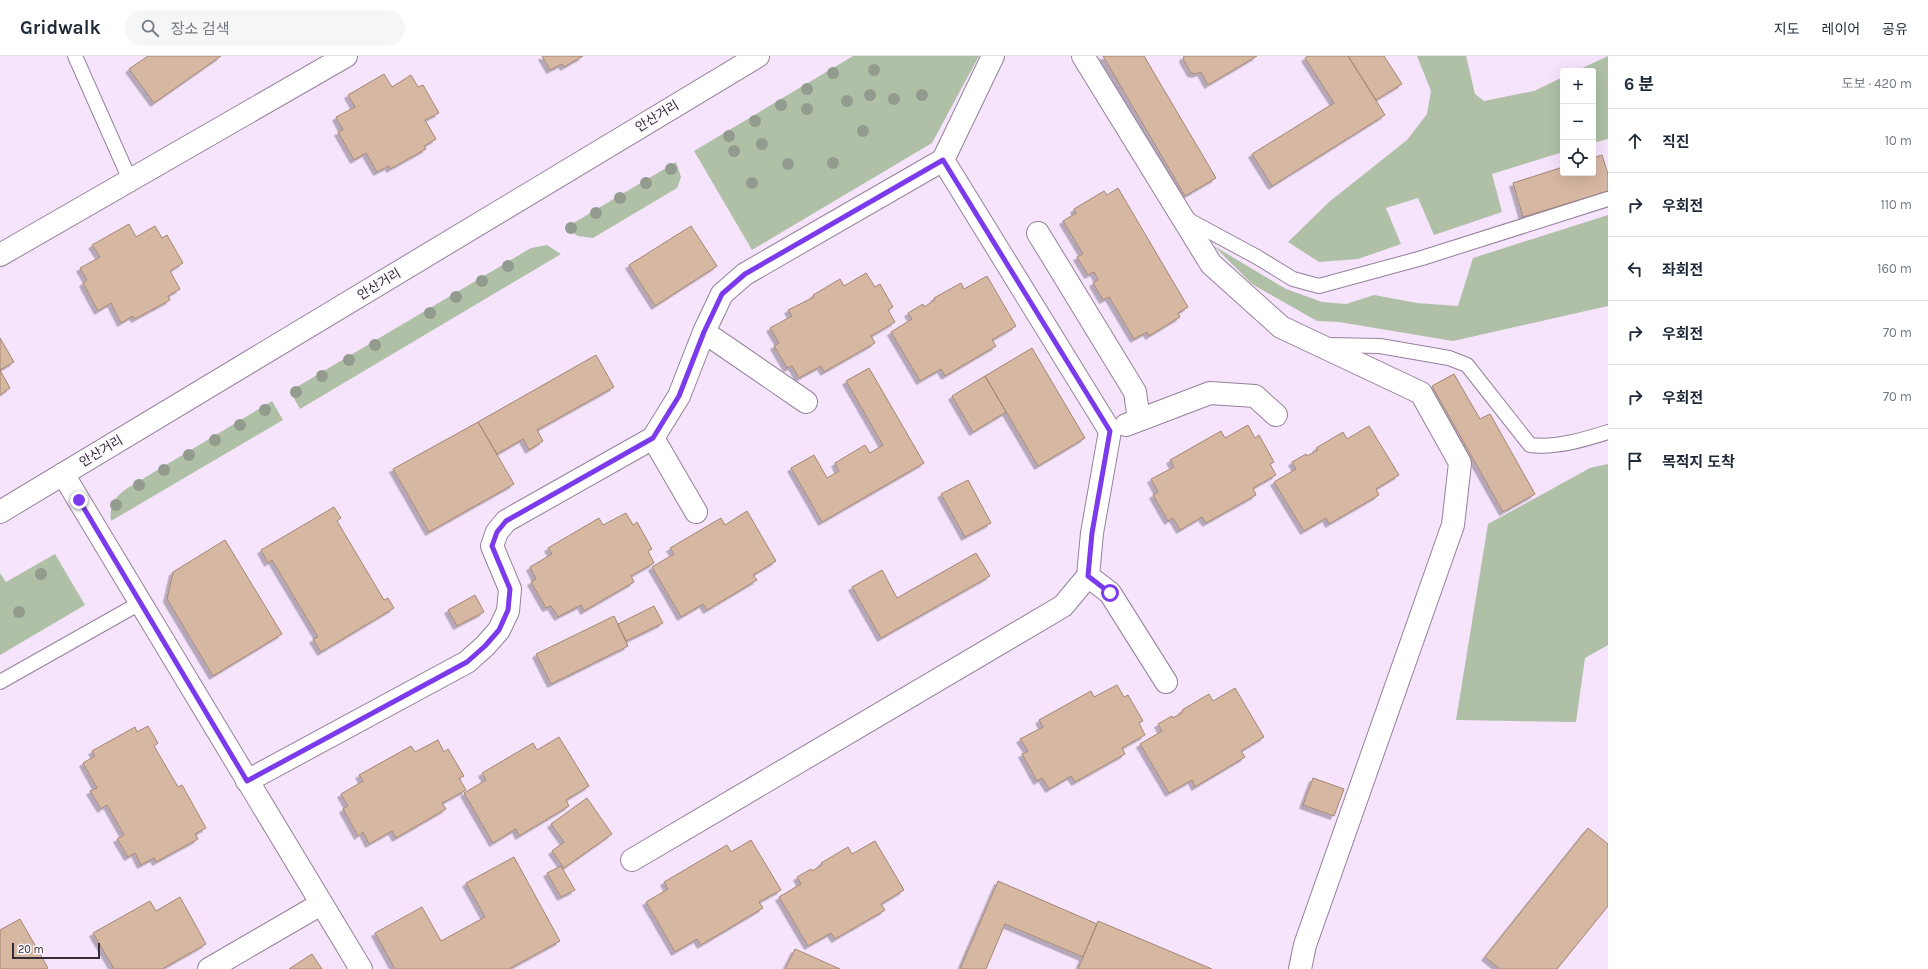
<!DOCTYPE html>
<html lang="ko">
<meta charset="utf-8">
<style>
:root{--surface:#fff;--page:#f6f6f7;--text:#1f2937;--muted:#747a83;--line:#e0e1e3}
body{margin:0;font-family:Karla,"Noto Sans KR",sans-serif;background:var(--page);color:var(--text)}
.controls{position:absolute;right:12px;top:12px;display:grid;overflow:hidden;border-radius:4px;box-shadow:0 4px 16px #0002}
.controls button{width:36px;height:36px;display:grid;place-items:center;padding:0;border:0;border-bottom:1px solid var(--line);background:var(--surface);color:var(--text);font:20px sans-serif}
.scale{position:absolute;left:12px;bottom:10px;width:88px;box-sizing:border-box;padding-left:4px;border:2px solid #352c37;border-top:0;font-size:11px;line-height:14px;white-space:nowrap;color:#352c37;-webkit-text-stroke:3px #fbf7fd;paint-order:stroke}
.stop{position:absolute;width:12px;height:12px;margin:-9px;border:3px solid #7c3aed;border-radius:50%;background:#fff}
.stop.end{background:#7c3aed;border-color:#fff;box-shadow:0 1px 4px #0008}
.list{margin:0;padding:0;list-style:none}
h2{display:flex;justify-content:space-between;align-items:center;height:52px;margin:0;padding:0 16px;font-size:17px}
h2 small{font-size:13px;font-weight:400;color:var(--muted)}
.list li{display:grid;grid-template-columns:26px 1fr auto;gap:12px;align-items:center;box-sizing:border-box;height:64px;padding:0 16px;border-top:1px solid var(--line)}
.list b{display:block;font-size:15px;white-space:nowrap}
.list em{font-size:13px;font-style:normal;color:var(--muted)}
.icon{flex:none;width:22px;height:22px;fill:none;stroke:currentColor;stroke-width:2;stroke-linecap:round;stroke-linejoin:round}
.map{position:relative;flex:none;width:1608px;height:913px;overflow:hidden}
header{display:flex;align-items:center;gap:24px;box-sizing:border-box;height:56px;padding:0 20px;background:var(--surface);border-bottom:1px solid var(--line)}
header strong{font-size:19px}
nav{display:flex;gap:22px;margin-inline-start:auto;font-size:14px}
.search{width:280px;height:36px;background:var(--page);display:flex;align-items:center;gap:10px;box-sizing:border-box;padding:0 14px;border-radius:22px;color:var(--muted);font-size:15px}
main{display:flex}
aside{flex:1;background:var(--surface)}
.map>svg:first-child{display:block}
.green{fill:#afc0a7}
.building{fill:#d6b7a2;stroke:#a48672;filter:url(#shadow)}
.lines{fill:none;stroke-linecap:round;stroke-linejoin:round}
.lane-casing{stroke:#95809b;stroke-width:16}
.street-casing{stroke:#95809b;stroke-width:24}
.secondary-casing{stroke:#95809b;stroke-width:24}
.primary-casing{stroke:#95809b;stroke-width:24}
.lane{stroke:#fff;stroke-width:14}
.street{stroke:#fff;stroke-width:22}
.secondary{stroke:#fff;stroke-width:22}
.primary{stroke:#fff;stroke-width:22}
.tree{fill:#939a8e}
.route{stroke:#7c3aed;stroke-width:5}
.labels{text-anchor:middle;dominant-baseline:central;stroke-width:3;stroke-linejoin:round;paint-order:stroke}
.street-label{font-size:13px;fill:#352c37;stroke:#fbf7fd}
</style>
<header>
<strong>Gridwalk</strong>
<div class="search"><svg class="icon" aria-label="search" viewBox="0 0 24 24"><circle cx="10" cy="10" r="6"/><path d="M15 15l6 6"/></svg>장소 검색</div>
<nav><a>지도</a><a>레이어</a><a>공유</a></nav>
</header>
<main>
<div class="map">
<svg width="1608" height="913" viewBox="0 0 1608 913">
<defs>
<filter id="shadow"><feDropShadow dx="-3.5" dy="3.5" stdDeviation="0" flood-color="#0004"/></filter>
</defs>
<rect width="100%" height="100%" fill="#f6e4fc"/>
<!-- green -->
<path class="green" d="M853 0H979L932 87 752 194 694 95Z
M1417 0H1466L1475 38 1484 45 1534 35 1563 21V96L1492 118 1502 156 1434 179 1418 142 1386 152 1401 188 1358 203 1319 206 1288 186 1329 146 1407 84 1427 58 1431 35Z
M1608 0V83L1593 87V15H1576Z
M676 106 681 121 677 132 593 182 578 180 565 172Z
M1608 159V250L1453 285 1339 266 1317 265 1252 228 1214 190 1286 233 1322 246 1346 248 1374 239 1417 247 1458 250 1473 202Z
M547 189 561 198 300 353 290 335 531 192Z
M272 345 283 364 111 465C109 450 114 442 126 433Z
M1608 408V589L1585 602 1576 666 1456 664 1488 468 1590 412Z
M55 498 85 549 0 599V517L6 526Z"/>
<!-- building -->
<path class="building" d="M148 0H221L154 47 129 13Z
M542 0H583L564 11 562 8 550 14Z
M1103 0H1144L1216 122 1185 140Z
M1184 0H1257L1208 29 1201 16 1196 18 1191 17 1183 3Z
M1308 0H1348L1385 59 1272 130 1252 98 1334 47 1305 2Z
M1348 0H1384L1402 28 1376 44Z
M384 18 392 31 411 19 418 31 423 29 439 57 425 64 436 83 424 90 426 93 390 113 389 110 377 116 366 97 354 104 338 76 343 74 336 61 355 51 348 39Z
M1602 99 1608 118V135L1523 161 1513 127 1563 111V117H1593V102Z
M1118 132 1188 251 1178 257 1180 261 1149 280 1147 276 1134 283 1109 241 1103 244 1093 227 1098 224 1094 216 1088 219 1077 201 1083 198 1063 165 1076 157 1074 153 1104 135 1107 139Z
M129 168 136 181 155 170 162 182 167 179 183 207 170 215 180 233 168 240 170 244 135 263 133 260 121 267 111 247 98 255 83 227 87 224 80 212 100 201 92 189Z
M691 170 717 210 655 250 629 209Z
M866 217 875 231 880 228 893 251 888 254 895 266 871 280 875 287 824 316 821 310 799 322 792 310 787 312 774 290 779 287 770 272 792 260 788 254 814 241 813 239 840 223 844 230Z
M987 220 1016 270 992 284 996 290 945 320 941 313 920 325 891 276 912 263 908 257 923 248 924 251 935 244 934 242 961 227 964 233Z
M0 282 14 306 0 314Z
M1032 292 1085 382 1038 410 985 320Z
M596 299 614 331 537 374 543 385 529 394 523 383 497 398 478 366Z
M869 312 924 407 822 466 791 412 814 399 827 422 839 415 835 407 865 389 870 397 883 389 846 325Z
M0 314 10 332 0 339Z
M1454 318 1480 363 1490 358 1535 438 1503 456 1432 330Z
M985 320 1006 356 973 376 952 340Z
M478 366 514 428 429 476 393 413Z
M1248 369 1255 382 1259 379 1274 406 1270 408 1276 419 1253 432 1256 439 1206 467 1202 461 1180 474 1173 462 1168 465 1153 439 1158 436 1151 423 1174 411 1170 404 1221 375 1225 382Z
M1369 370 1399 419 1376 433 1379 439 1329 468 1326 462 1304 475 1274 426 1296 413 1292 406 1306 398 1307 400 1318 394 1316 392 1343 376 1347 383Z
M968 424 991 467 965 481 941 438Z
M334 451 341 462 337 465 384 544 388 542 394 552 321 596 313 583 318 581 272 504 268 507 261 494Z
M747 455 776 505 753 519 757 524 707 554 703 548 681 561 652 511 674 498 670 492 721 462 725 469Z
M626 457 633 469 637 466 652 493 648 495 654 507 631 520 634 526 584 555 581 549 558 561 551 550 546 552 531 526 536 523 530 511 552 498 548 492 599 462 603 469Z
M225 484 282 578 213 620 167 543 173 516Z
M976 497 990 520 881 582 852 531 882 514 897 542Z
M475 539 484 556 457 570 448 554Z
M654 550 663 567 626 585 618 568Z
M614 560 628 590 551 628 536 598Z
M1117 629 1124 641 1128 639 1143 665 1139 667 1145 679 1122 692 1125 698 1075 726 1071 720 1049 733 1042 722 1037 725 1022 698 1028 695 1020 683 1043 671 1039 664 1091 635 1094 641Z
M1235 632 1264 681 1241 695 1245 701 1195 731 1192 724 1169 737 1140 688 1162 675 1158 668 1172 660 1173 662 1183 656 1182 654 1209 638 1213 645Z
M148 670 158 687 154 690 178 731 182 729 206 772 195 778 198 783 156 806 154 802 141 809 135 797 128 801 117 783 124 779 107 749 101 753 90 735 97 732 83 707 95 700 92 695 135 671 137 676Z
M559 681 589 730 566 744 569 750 519 780 516 773 493 787 464 737 486 724 482 717 533 687 537 694Z
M438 684 444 696 448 693 464 720 459 722 466 734 442 747 446 753 396 782 392 775 369 788 363 776 358 780 343 753 348 750 341 738 363 725 359 719 411 690 415 696Z
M1313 722 1344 733 1334 760 1303 749Z
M587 742 612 778 564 812 552 795 564 786 551 768Z
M1588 772 1608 788V850L1557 913H1500L1485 901Z
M751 784 781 834 759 846 763 852 701 889 697 883 675 896 646 846 668 833 664 826 727 789 731 796Z
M875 785 904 834 881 848 885 854 835 883 831 877 808 890 779 841 801 828 797 821 811 813 812 815 822 809 821 807 848 791 852 798Z
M514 801 560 885 509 913H395L375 877 422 851 441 885 485 861 466 827Z
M561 810 575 834 561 841 547 817Z
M998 825 1097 868 1083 901 1005 868 986 913H960Z
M180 841 206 888 162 913H114L93 877 150 845 156 855Z
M20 863 48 912 46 913H0V874Z
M1098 865 1212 913H1078Z
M795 893 840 913H785Z
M312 898 322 913H289Z"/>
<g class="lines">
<!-- lane casing -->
<g class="lane-casing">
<path id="lane" d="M75 0 130 124
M1183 161 1257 201 1293 223 1319 230 1422 202 1608 143
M1327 289 1380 290 1449 302 1467 309 1530 389C1556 392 1583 384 1608 376
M0 626 140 547"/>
</g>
<!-- street casing -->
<g class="street-casing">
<path id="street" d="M1083 0 1211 208 1281 271 1421 337 1460 407 1453 469 1305 889 1300 913
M1038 177 1135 336 1139 364
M0 199 346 0
M704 276 806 346
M1126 369 1210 337 1255 340 1276 359
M653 382 696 456
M1088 520 1110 537 1166 626
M247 725 467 606 485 590 499 574 508 555 510 533 492 490 497 476 506 465 653 382 679 340 704 276 722 238 745 218 943 104 993 0
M632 804 1063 550 1088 520 1092 477 1110 375 943 104
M209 913 321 848"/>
</g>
<!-- secondary casing -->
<g class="secondary-casing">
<path id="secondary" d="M63 418 361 913"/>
</g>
<!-- primary casing -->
<g class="primary-casing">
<path id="primary" d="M0 456 758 0"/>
</g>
<!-- lane -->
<use href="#lane" class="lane"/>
<!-- street -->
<use href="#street" class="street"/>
<!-- secondary -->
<use href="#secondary" class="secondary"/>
<!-- primary -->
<use href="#primary" class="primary"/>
</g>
<!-- trees -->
<g class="tree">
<circle cx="874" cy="14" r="6"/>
<circle cx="833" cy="17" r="6"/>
<circle cx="807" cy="33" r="6"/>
<circle cx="870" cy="39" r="6"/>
<circle cx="922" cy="39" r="6"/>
<circle cx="894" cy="43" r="6"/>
<circle cx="847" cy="45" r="6"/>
<circle cx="781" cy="49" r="6"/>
<circle cx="807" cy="53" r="6"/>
<circle cx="755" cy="65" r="6"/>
<circle cx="863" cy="75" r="6"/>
<circle cx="729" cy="80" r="6"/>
<circle cx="762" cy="88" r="6"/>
<circle cx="734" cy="95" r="6"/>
<circle cx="833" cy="107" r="6"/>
<circle cx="788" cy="108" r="6"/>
<circle cx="671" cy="113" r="6"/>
<circle cx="646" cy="127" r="6"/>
<circle cx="752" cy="127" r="6"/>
<circle cx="620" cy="142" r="6"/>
<circle cx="596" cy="157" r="6"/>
<circle cx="571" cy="172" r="6"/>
<circle cx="508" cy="210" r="6"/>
<circle cx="482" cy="225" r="6"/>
<circle cx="456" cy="241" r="6"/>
<circle cx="430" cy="257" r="6"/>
<circle cx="375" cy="289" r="6"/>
<circle cx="349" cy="304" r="6"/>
<circle cx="322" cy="320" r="6"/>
<circle cx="296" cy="336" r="6"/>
<circle cx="265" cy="354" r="6"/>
<circle cx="240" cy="369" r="6"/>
<circle cx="215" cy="384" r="6"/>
<circle cx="189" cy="399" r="6"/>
<circle cx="164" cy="414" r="6"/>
<circle cx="139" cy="429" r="6"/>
<circle cx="116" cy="449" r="6"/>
<circle cx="41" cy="518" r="6"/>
<circle cx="19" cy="556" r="6"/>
</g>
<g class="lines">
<!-- route -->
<path class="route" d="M79 444 247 725 467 606 485 590 499 574 508 554 510 533 492 490 497 476 506 465 653 382 679 340 704 276 722 238 745 218 943 104 1110 375 1092 477 1088 520 1110 537"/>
</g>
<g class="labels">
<!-- street labels -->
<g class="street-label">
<text transform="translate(657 60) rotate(-31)">안산거리</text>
<text transform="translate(379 228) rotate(-31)">안산거리</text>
<text transform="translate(101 395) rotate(-31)">안산거리</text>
</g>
</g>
</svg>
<div class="controls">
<button>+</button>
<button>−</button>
<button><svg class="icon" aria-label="locate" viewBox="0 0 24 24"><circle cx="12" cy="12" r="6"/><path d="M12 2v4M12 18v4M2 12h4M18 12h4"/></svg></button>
</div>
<div class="scale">20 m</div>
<div class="stop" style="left:1110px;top:537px"></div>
<div class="stop end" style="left:79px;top:444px"></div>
</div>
<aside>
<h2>6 분<small>도보 · 420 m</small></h2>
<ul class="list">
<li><svg class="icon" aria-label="ahead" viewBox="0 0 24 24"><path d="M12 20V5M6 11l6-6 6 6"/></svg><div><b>직진</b></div><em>10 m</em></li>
<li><svg class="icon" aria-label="right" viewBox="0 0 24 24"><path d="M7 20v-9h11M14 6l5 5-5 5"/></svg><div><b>우회전</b></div><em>110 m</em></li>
<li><svg class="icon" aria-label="left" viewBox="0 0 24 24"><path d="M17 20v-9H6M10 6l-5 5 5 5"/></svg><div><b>좌회전</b></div><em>160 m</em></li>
<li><svg class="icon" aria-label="right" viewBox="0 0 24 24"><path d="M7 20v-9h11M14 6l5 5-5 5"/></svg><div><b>우회전</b></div><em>70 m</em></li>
<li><svg class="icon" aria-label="right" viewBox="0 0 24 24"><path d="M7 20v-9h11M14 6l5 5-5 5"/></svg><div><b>우회전</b></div><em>70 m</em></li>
<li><svg class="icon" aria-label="arrive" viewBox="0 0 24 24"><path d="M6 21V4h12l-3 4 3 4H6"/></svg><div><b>목적지 도착</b></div></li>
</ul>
</aside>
</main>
